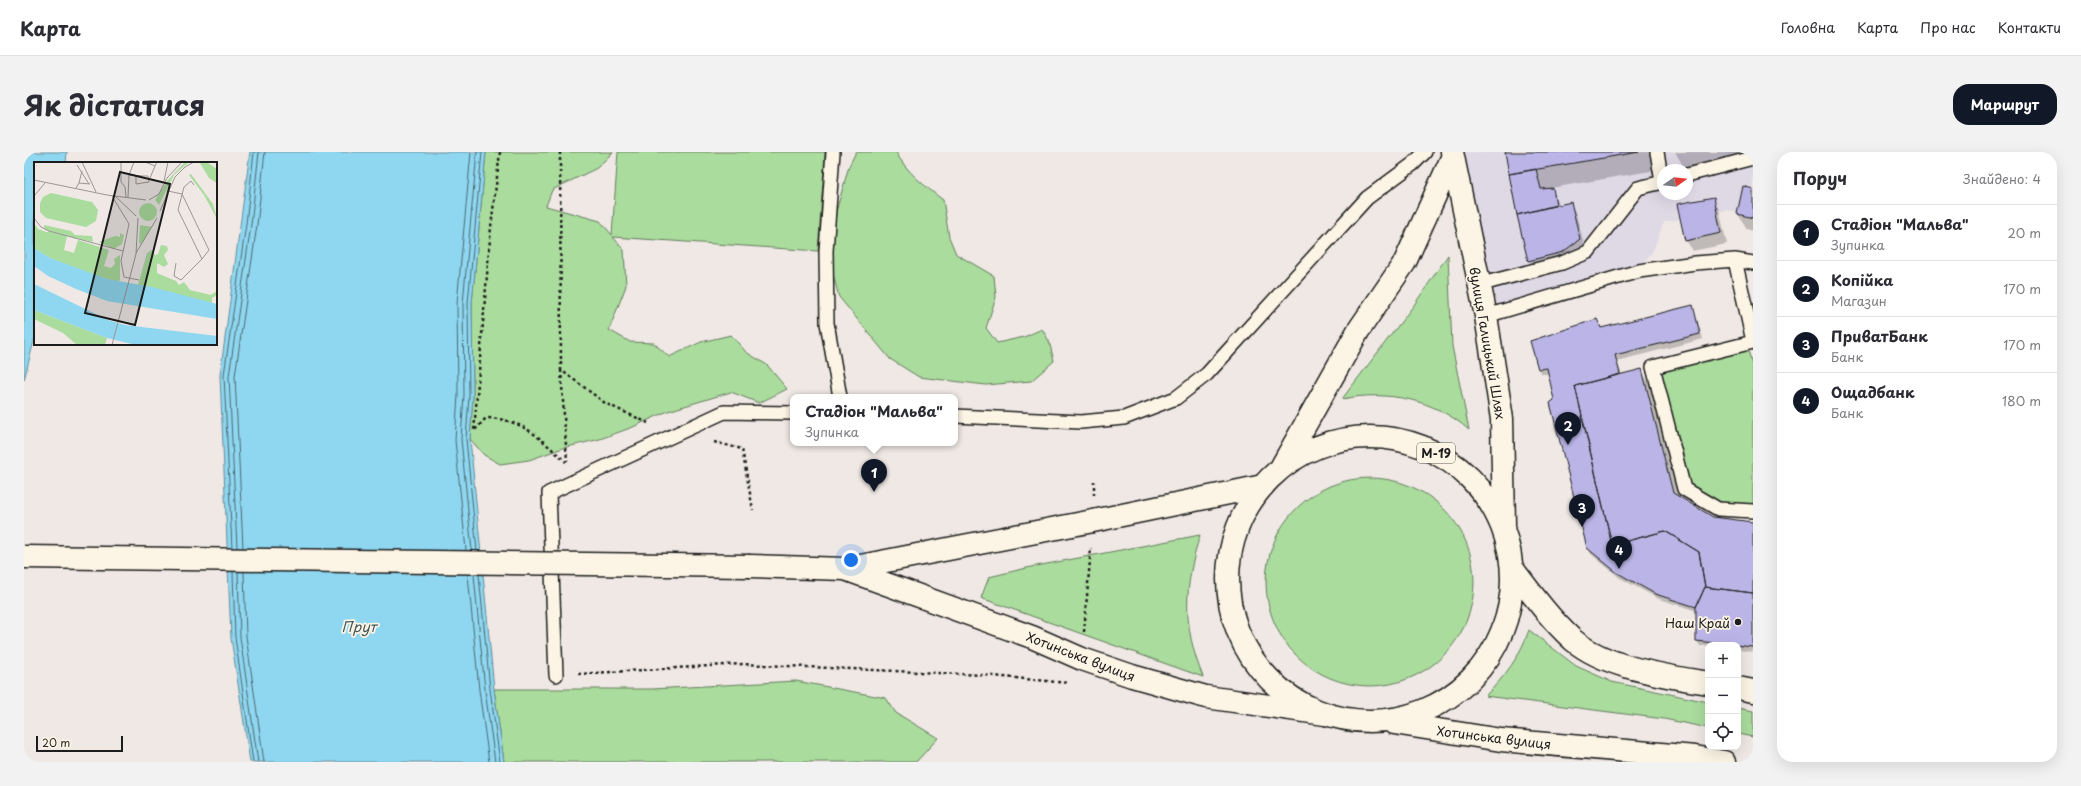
<!DOCTYPE html>
<html lang="uk">
<meta charset="utf-8">
<style>
:root{--surface:#fff;--page:#f2f2f3;--text:#2b2b33;--muted:#7c7c81;--line:#e1e1e2;--accent:#111827}
body{margin:0;font-family:"Playpen Sans",sans-serif;background:var(--page);color:var(--text)}
.controls{position:absolute;right:12px;bottom:12px;display:grid;overflow:hidden;border-radius:8px;box-shadow:0 4px 16px #0002}
.controls button{width:36px;height:36px;display:grid;place-items:center;padding:0;border:0;border-bottom:1px solid var(--line);background:var(--surface);color:var(--text);font:20px sans-serif}
.compass{position:absolute;left:1633px;top:12px;width:36px;height:36px;border-radius:50%;background:var(--surface);box-shadow:0 4px 16px #0002;rotate:76deg}
.scale{position:absolute;left:12px;bottom:10px;width:87px;box-sizing:border-box;padding-left:4px;border:2px solid #1c1c1c;border-top:0;font-size:11px;line-height:14px;white-space:nowrap;color:#1c1c1c;-webkit-text-stroke:3px #fcf5e5;paint-order:stroke}
.you{position:absolute;left:827px;top:408px;width:14px;height:14px;margin:-10px;border:3px solid #fff;border-radius:50%;background:#1a73e8;box-shadow:0 0 0 6px #1a73e833}
.badge{display:grid;place-items:center;width:26px;height:26px;border-radius:50%;background:var(--accent);color:#fff;font-size:13px;font-weight:700}
.pin{position:absolute;translate:-50% -33px;filter:drop-shadow(0 1px 2px #0008)}
.pin::after{content:'';position:absolute;top:21px;width:14px;height:12px;background:inherit;clip-path:polygon(0 0,100% 0,50% 100%)}
.popup{position:absolute;left:766px;top:242px;width:168px;height:52px;box-sizing:border-box;display:grid;place-content:center;border-radius:8px;background:var(--surface);filter:drop-shadow(0 1px 3px #0005);font-size:13px;white-space:nowrap;color:var(--muted)}
.popup b{font-size:15px;color:var(--text)}
.popup::after{content:'';position:absolute;left:50%;top:100%;margin-left:-8px;border:8px solid transparent;border-top-color:var(--surface)}
.list{margin:0;padding:0;list-style:none}
h2{display:flex;justify-content:space-between;align-items:center;height:52px;margin:0;padding:0 16px;font-size:17px}
h2 small{font-size:13px;font-weight:400;color:var(--muted)}
.list li{display:grid;grid-template-columns:26px 1fr auto;gap:12px;align-items:center;box-sizing:border-box;height:56px;padding:0 16px;border-top:1px solid var(--line)}
.list b{display:block;font-size:15px;white-space:nowrap}
.list p{margin:0;font-size:13px;white-space:nowrap;color:var(--muted)}
.list em{font-size:13px;font-style:normal;color:var(--muted)}
.icon{flex:none;width:22px;height:22px;fill:none;stroke:currentColor;stroke-width:2;stroke-linecap:round;stroke-linejoin:round}
.map{position:relative;flex:none;width:1729px;height:610px;overflow:hidden;border-radius:16px}
header{display:flex;align-items:center;gap:24px;box-sizing:border-box;height:56px;padding:0 20px;background:var(--surface);border-bottom:1px solid var(--line)}
header strong{font-size:19px}
nav{display:flex;gap:22px;margin-inline-start:auto;font-size:14px}
.intro{display:flex;align-items:center;justify-content:space-between;box-sizing:border-box;height:96px;padding:0 24px}
h1{margin:0;font-size:28px}
.button{padding:10px 18px;border-radius:16px;background:var(--accent);color:#fff;font-size:14px;font-weight:700}
main{display:flex;gap:24px;padding:0 24px}
aside{flex:1;background:var(--surface);border-radius:16px;box-shadow:0 4px 16px #0002}
.map>svg:first-child{display:block}
.built{fill:#dfd9e6;fill-rule:evenodd}
.green{fill:#aadc9d;stroke:#637c5c}
.water{fill:#8fd7f0;stroke:#618c9b}
.shadow{fill:#0003}
.lines{fill:none;stroke-linecap:round;stroke-linejoin:round}
.shore{stroke:#4a6771;stroke-width:1}
.building{fill:#bbb5e7;stroke:#1c1c1c}
.service-casing{stroke:#1c1c1c;stroke-width:16}
.primary-casing{stroke:#1c1c1c;stroke-width:25}
.trunk-casing{stroke:#1c1c1c;stroke-width:25}
.path{stroke:#1c1c1c;stroke-width:2.5;stroke-dasharray:3 3;stroke-linecap:butt}
.service{stroke:#fcf5e5;stroke-width:13}
.primary{stroke:#fcf5e5;stroke-width:22}
.trunk{stroke:#fcf5e5;stroke-width:22}
.primary-bridge-casing{stroke:#1c1c1c;stroke-width:25;stroke-linecap:butt}
.primary-bridge{stroke:#fcf5e5;stroke-width:22}
.poi-dot{fill:#1c1c1c;stroke:#fcf5e5;stroke-width:1.5}
.labels{text-anchor:middle;dominant-baseline:central;stroke-width:3.5;stroke-linejoin:round;paint-order:stroke}
.shield{fill:#fcf5e5;stroke:#5f5d58;stroke-width:1}
.shield-label{font-size:12px;font-weight:bold;fill:#1c1c1c}
.street-label{font-size:13px;fill:#1c1c1c;stroke:#fcf5e5}
.poi-label{font-size:13px;fill:#1c1c1c;stroke:#fcf5e5;text-anchor:end}
.water-label{font-size:14px;font-style:italic;fill:#3e545c;stroke:#fcf5e5}
.inset-road{fill:none;stroke:#9b9695;stroke-width:1}
.view{fill:#1c1c1c;fill-opacity:0.15;stroke:#1c1c1c;stroke-width:2}
.inset-edge{fill:none;stroke:#1c1c1c;stroke-width:2}
</style>
<header>
<strong>Карта</strong>
<nav><a>Головна</a><a>Карта</a><a>Про нас</a><a>Контакти</a></nav>
</header>
<div class="intro"><h1>Як дістатися</h1><a class="button">Маршрут</a></div>
<main>
<div class="map">
<svg width="1729" height="610" viewBox="0 0 1729 610">
<rect width="100%" height="100%" fill="#efe8e5"/>
<filter id="ink" filterUnits="userSpaceOnUse"><feTurbulence type="fractalNoise" baseFrequency=".025" numOctaves="2"/><feDisplacementMap in="SourceGraphic" scale="8" xChannelSelector="R" yChannelSelector="G"/><feConvolveMatrix kernelMatrix="1 2 1 2 8 2 1 2 1" color-interpolation-filters="sRGB"/></filter>
<g filter="url(#ink)">
<!-- built -->
<path class="built" d="M1427 0H1729V66L1703 58 1640 70 1629 99 1614 117 1458 162ZM1639 18H1663V42H1639Z"/>
<!-- green -->
<path class="green" d="M462 0H589L573 16 528 38 522 54 576 69 588 83 594 0H801L794 99 589 85 600 98 602 134 585 178 606 190 630 191 645 205 677 190 707 183 722 200 743 213 763 237 735 251 707 240 644 259 609 275 576 287 539 296 505 308 476 312 460 303 446 287 449 244 448 151Z
M832 0H872C882 20 901 34 919 48L925 85 932 102 970 124 972 145 962 176 973 191 1000 185 1018 177 1025 189 1030 209 1007 229 962 233 895 225 866 207 815 145 807 115 812 60 825 14Z
M1424 103 1428 194 1445 278C1410 247 1363 238 1318 247L1390 153Z
M1724 198 1729 218V352L1695 350 1666 334 1636 218Z
M1242 430a104 104 0 1 1 208 0a104 104 0 1 1-208 0Z
M1176 383C1160 436 1158 473 1179 525L957 446 965 425 1007 415Z
M1505 478 1552 514 1588 530 1684 550V576L1640 567 1461 544C1481 525 1496 504 1505 478Z
M772 529 862 546 872 561 914 586 892 610H480L470 537H628Z
M1714 556 1729 559V585L1714 582Z"/>
<!-- water -->
<path class="water" d="M0 0H43L42 11H11V185L0 228Z
M226 0H462L448 151 449 244 446 287 470 537 480 610H226L207 486 196 223Z"/>
<!-- shadow -->
<path class="shadow" d="M1482 0H1630L1633 18 1527 36 1536 53 1546 51 1552 62 1562 99 1512 119 1505 108Z
M1651 0H1729V3L1661 17Z
M1729 38V79L1723 77 1714 62Z
M1689 46 1695 57 1703 92 1668 99 1662 88Z
M1669 154 1679 187 1593 209 1598 223 1617 218 1631 241 1657 347 1689 366 1729 371V500L1714 498V493L1676 494 1673 489V459L1635 447 1596 426 1567 402 1564 396 1525 222H1518L1515 216 1573 168 1577 177Z"/>
<g class="lines">
<!-- shore -->
<path class="shore" d="M208 396 200 223 222 72 230 0
M213 396 205 224 227 73 235 0
M219 396 211 224 233 73 241 0
M442 398 431 288 434 243 433 151 447 0
M448 399 437 287 440 243 439 151 453 0
M453 399 442 287 445 244 444 151 458 0
M209 420 211 485 229 610
M214 420 216 485 234 610
M220 420 222 484 240 610
M444 423 455 538 465 610
M450 423 461 538 471 610
M455 423 466 537 476 610"/>
</g>
<!-- building -->
<path class="building" d="M1481 0H1615L1485 22Z
M1512 17 1517 37 1529 36 1532 53 1493 63 1485 22Z
M1719 34 1729 37V66L1713 62Z
M1690 45 1697 81 1661 89 1653 52Z
M1547 50 1556 87 1539 100 1504 109 1493 63Z
M1669 153 1676 182 1591 203 1596 222 1551 234 1588 393 1641 379 1675 400 1681 435 1672 455 1631 442 1592 420 1563 396 1526 251 1530 248 1523 216 1514 217 1506 189 1573 167 1577 176Z
M1618 217 1649 341 1689 365 1729 370V441L1681 435 1675 400 1641 379 1588 393 1551 234Z
M1681 435 1729 441V495L1672 489V455Z"/>
<g class="lines">
<!-- service casing -->
<g class="service-casing">
<path id="service" d="M809 0 802 99 803 171 816 245
M1633 0 1638 30
M1663 23 1729 6
M1729 111 1711 108 1729 189
M1454 133 1538 111 1564 100 1614 36 1639 30
M1462 164 1615 119 1671 111 1711 108
M1729 190 1629 215 1660 337 1694 357 1729 359
M931 264 1057 270 1100 266 1152 246 1183 222 1343 46 1389 12 1401 0
M532 523 525 341 700 260 769 261"/>
</g>
<!-- primary casing -->
<g class="primary-casing">
<path id="primary" d="M726 414 821 417 1069 369 1239 334
M821 417 1008 485 1058 507 1108 524 1182 545 1301 562"/>
</g>
<!-- trunk casing -->
<g class="trunk-casing">
<path id="trunk" d="M1428 0 1462 164 1478 267 1480 373
M1204 427a142 142 0 1 1 284 0a142 142 0 1 1-284 0Z
M1258 314 1334 179 1381 110 1428 6
M1488 416C1507 441 1526 467 1549 488 1582 516 1643 524 1684 531
M1714 536 1729 539
M1370 571 1477 588 1671 605 1700 610"/>
</g>
<!-- path -->
<path class="path" d="M476 0 467 75 450 279 462 266C500 267 515 286 542 310
M536 0 537 218 581 251 624 271
M537 218 543 309
M690 290 718 297 729 358
M1070 343V329
M1060 480 1067 396
M554 522 718 512 959 523 1044 531"/>
<!-- service -->
<use href="#service" class="service"/>
<!-- primary -->
<use href="#primary" class="primary"/>
<!-- trunk -->
<use href="#trunk" class="trunk"/>
<!-- primary-bridge casing -->
<g class="primary-bridge-casing">
<path id="primary-bridge" d="M0 405 726 414"/>
</g>
<!-- primary-bridge -->
<use href="#primary-bridge" class="primary-bridge"/>
</g>
</g>
<!-- markers -->
<circle class="poi-dot" cx="1714" cy="470" r="4"/>
<g class="labels">
<!-- shield labels -->
<rect class="shield" x="1393" y="291" width="38" height="20" rx="3"/>
<g class="shield-label">
<text x="1412" y="301">М-19</text>
</g>
<!-- street labels -->
<g class="street-label">
<text transform="translate(1464 191) rotate(80)">вулиця Галицький Шлях</text>
<text transform="translate(1057 504) rotate(21)">Хотинська вулиця</text>
<text transform="translate(1470 585) rotate(7)">Хотинська вулиця</text>
</g>
<!-- poi labels -->
<g class="poi-label">
<text x="1706" y="470">Наш Край</text>
</g>
<!-- water labels -->
<g class="water-label">
<text x="335" y="474">Прут</text>
</g>
</g>
<!-- overview -->
<g transform="translate(10 10)">
<rect width="183" height="183" fill="#efe8e5"/>
<path d="M151 0H155L140 13 125 43 121 38 133 19ZM166 1H174L183 7V21L175 16ZM157 12 179 42 183 57 170 33 155 13ZM17 31 58 40 64 48 62 59 52 65 12 56 6 50V41L9 35ZM105 50a9 9 0 1 1 18 0a9 9 0 1 1-18 0ZM0 61 4 67 12 70H15L10 66V63L37 69 41 73 58 74 59 80 33 74 30 88 40 91 44 78 75 88 70 104 77 106 81 102 80 97 86 93V118L84 120 59 113 16 96 3 88 0 86ZM106 63 118 65 107 82 105 81ZM86 71 90 73 88 82 80 87 65 80 81 74 86 75ZM127 83 133 84 134 88 130 93 134 102 130 105 123 101V111L142 119 145 123 150 120 156 128 177 133 183 129V133L178 136V141L104 123 113 91 118 88 121 93 124 92ZM0 148 73 176 71 183H43L29 171 0 157Z" fill="#aadc9d"/>
<path d="M0 86 16 96 73 117 118 125 183 142V157L73 139 42 127 14 114 0 104ZM0 122 74 158 91 163 183 174V183H102L73 176 0 148Z" fill="#8fd7f0"/>
<path class="inset-road" d="M48 0 62 30M87 0V20L91 25 92 35M100 0 95 13 110 14H114L115 20 102 22V13M111 0 121 4 123 0M43 3 55 22M116 16 121 4M0 18 73 33 112 38M130 19 134 0M45 21 48 9M42 26 45 21 56 22M134 29 148 32 175 88 168 97M0 34 11 21M78 34 95 62 87 99 90 115 105 118M81 34 102 54M94 35 95 13M115 38 125 32 133 16 148 0M126 49 141 15 151 5 160 0M0 56 7 65 15 69 89 89M102 91 123 56M142 101 140 114 147 118 168 97 144 48 150 25 157 19 160 23M78 183 102 92 104 56"/>
<path class="view" d="M86 10 136 22 101 163 51 151Z"/>
<rect width="183" height="183" class="inset-edge"/>
</g>
</svg>
<div class="controls">
<button>+</button>
<button>−</button>
<button><svg class="icon" aria-label="locate" viewBox="0 0 24 24"><circle cx="12" cy="12" r="6"/><path d="M12 2v4M12 18v4M2 12h4M18 12h4"/></svg></button>
</div>
<svg class="compass" viewBox="-18 -18 36 36"><path d="M0-13l5 13h-10z" fill="#e53935"/><path d="M0 13l5-13h-10z" fill="#7c7c81"/></svg>
<div class="scale">20 m</div>
<div class="you"></div>
<div class="pin badge" style="left:850px;top:340px">1</div>
<div class="popup"><b>Стадіон &quot;Мальва&quot;</b>Зупинка</div>
<div class="pin badge" style="left:1544px;top:293px">2</div>
<div class="pin badge" style="left:1558px;top:375px">3</div>
<div class="pin badge" style="left:1595px;top:417px">4</div>
</div>
<aside>
<h2>Поруч<small>Знайдено: 4</small></h2>
<ul class="list">
<li><span class="badge">1</span><div><b>Стадіон &quot;Мальва&quot;</b><p>Зупинка</p></div><em>20 m</em></li>
<li><span class="badge">2</span><div><b>Копійка</b><p>Магазин</p></div><em>170 m</em></li>
<li><span class="badge">3</span><div><b>ПриватБанк</b><p>Банк</p></div><em>170 m</em></li>
<li><span class="badge">4</span><div><b>Ощадбанк</b><p>Банк</p></div><em>180 m</em></li>
</ul>
</aside>
</main>
